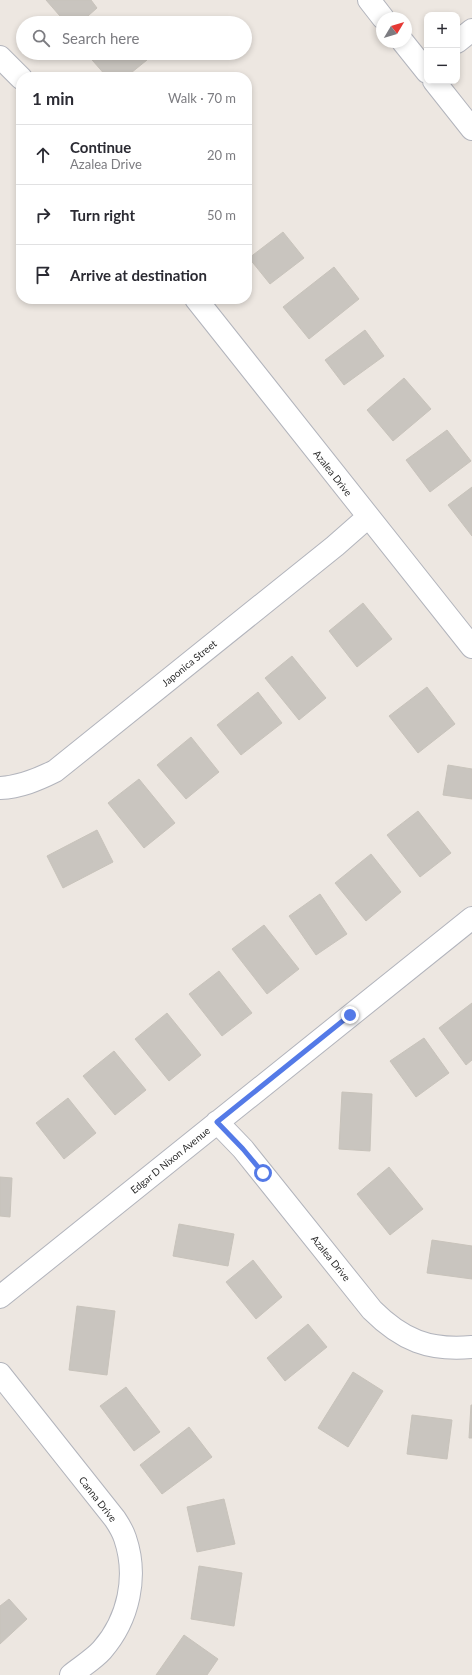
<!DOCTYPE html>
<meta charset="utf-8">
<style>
:root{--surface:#fff;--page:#f2f2f3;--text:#2b2b33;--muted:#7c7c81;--line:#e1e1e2}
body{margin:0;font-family:Lato,sans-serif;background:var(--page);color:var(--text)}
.controls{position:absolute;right:12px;top:12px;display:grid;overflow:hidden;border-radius:8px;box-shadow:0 2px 6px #0003}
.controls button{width:36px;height:36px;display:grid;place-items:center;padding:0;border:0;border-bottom:1px solid var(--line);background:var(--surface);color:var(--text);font:20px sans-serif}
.compass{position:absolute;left:376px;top:12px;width:36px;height:36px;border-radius:50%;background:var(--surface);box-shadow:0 2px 6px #0003;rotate:52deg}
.stop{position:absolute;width:12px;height:12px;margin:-9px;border:3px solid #547ae7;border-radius:50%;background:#fff}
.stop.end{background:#547ae7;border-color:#fff;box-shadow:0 1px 4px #0008}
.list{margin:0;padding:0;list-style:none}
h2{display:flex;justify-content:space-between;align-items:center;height:52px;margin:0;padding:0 16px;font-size:17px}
h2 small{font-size:13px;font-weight:400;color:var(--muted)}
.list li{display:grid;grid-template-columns:26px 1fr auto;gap:12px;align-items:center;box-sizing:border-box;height:60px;padding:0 16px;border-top:1px solid var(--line)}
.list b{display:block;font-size:15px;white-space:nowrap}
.list p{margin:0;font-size:13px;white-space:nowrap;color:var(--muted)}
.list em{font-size:13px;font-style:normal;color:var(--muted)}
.icon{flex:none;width:22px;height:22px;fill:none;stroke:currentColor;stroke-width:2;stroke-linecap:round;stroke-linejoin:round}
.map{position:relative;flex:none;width:472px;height:1675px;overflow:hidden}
.search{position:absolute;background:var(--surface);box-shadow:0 2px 6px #0003;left:16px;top:16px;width:236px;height:44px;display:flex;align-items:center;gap:10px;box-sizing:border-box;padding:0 14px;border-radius:22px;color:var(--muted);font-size:15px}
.panel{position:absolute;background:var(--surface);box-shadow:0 2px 6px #0003;left:16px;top:72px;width:236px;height:232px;border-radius:16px}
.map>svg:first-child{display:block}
.building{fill:#c9c5bf;stroke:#c8c3bb}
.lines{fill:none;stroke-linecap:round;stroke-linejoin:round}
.street-casing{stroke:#b2b4bc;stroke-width:24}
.secondary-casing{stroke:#b2b4bc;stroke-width:24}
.street{stroke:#fff;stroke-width:22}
.secondary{stroke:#fff;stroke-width:22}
.route{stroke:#547ae7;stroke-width:5}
.labels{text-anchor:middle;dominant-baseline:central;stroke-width:3;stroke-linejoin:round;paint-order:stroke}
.street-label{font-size:10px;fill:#2d2d2d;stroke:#fff}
</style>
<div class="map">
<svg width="472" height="1675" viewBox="0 0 472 1675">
<rect width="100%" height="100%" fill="#ede7e1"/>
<!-- building -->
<path class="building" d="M46 0H91L97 8 80 23H66Z
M86 53H141L147 60 126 77H107Z
M283 232 304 258 270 284 249 258Z
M334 267 359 299 309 339 283 307Z
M365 330 384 356 344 385 325 360Z
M404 378 431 409 393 441 367 410Z
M447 430 471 461 430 492 406 460Z
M472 487V536L448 505Z
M363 603 392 639 357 667 329 631Z
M292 656 326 698 299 720 265 678Z
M427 687 455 724 418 753 389 716Z
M258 692 282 723 241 755 217 725Z
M191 737 219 772 186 799 157 765Z
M448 765 472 769V799L443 795Z
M139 779 175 823 144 848 108 803Z
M418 811 451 853 420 877 387 835Z
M97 830 113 862 63 888 47 856Z
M371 854 401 892 366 921 335 883Z
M320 894 347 934 316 955 289 916Z
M264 925 299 969 267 994 232 949Z
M219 971 252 1013 222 1036 189 994Z
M472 1003V1060L466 1065 439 1028Z
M167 1013 201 1055 169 1081 135 1039Z
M424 1038 449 1073 416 1097 390 1061Z
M114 1051 146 1090 115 1115 83 1076Z
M342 1092 372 1094 370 1151 339 1149Z
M68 1098 96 1133 64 1159 36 1123Z
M389 1167 423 1209 390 1235 357 1194Z
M0 1177 12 1178 10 1217 0 1216Z
M179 1224 234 1234 228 1266 173 1256Z
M432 1240 472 1246V1279L427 1273Z
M253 1260 282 1297 256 1319 226 1282Z
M77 1306 115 1311 107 1375 69 1370Z
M308 1324 327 1347 285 1381 267 1358Z
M353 1372 383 1391 348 1447 318 1428Z
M126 1387 160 1432 134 1451 100 1406Z
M471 1405H472V1438H469Z
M412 1415 452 1420 447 1459 407 1454Z
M189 1427 212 1457 162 1494 140 1465Z
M224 1499 235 1544 197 1552 187 1507Z
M199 1566 242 1573 234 1626 191 1619Z
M9 1599 27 1619 0 1644V1606Z
M184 1635 218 1659 207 1675H156Z"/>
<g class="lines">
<!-- street casing -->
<g class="street-casing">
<path id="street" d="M457 42 472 30
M0 57 21 78
M196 299 472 647
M0 788C20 787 37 780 55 771L335 546 368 517
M217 1122 243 1149 372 1310C402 1340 429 1351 472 1347
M0 1297 472 918
M0 1374 115 1519C119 1525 123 1532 125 1538 138 1576 129 1619 102 1650 94 1659 81 1667 71 1675"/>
</g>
<!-- secondary casing -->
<g class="secondary-casing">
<path id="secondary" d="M369 0 383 18
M403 42 427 72
M434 81 472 129"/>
</g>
<!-- street -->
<use href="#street" class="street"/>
<!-- secondary -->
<use href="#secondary" class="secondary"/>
</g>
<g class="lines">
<!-- route -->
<path class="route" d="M263 1173 243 1149 217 1122 350 1015"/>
</g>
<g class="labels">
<!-- street labels -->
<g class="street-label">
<text transform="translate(333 473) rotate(52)">Azalea Drive</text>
<text transform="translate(189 663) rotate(-39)">Japonica Street</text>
<text transform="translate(170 1160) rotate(-39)">Edgar D Nixon Avenue</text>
<text transform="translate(331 1258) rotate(51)">Azalea Drive</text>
<text transform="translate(98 1499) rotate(52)">Canna Drive</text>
</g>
</g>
</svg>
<div class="controls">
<button>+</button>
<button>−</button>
</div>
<svg class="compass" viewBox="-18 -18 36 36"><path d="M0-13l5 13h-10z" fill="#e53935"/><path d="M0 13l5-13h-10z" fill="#7c7c81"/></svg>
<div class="stop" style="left:263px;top:1173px"></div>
<div class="stop end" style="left:350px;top:1015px"></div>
<div class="search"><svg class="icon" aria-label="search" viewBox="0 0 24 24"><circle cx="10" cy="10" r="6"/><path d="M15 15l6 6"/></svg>Search here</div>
<section class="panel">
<h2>1 min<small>Walk · 70 m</small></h2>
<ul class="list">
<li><svg class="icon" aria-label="ahead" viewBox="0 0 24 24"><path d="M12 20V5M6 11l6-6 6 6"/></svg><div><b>Continue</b><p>Azalea Drive</p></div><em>20 m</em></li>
<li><svg class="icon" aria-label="right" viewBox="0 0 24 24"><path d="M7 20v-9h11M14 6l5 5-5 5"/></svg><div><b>Turn right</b></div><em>50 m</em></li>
<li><svg class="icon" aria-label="arrive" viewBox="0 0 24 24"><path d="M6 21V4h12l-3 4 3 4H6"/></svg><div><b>Arrive at destination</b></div></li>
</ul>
</section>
</div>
